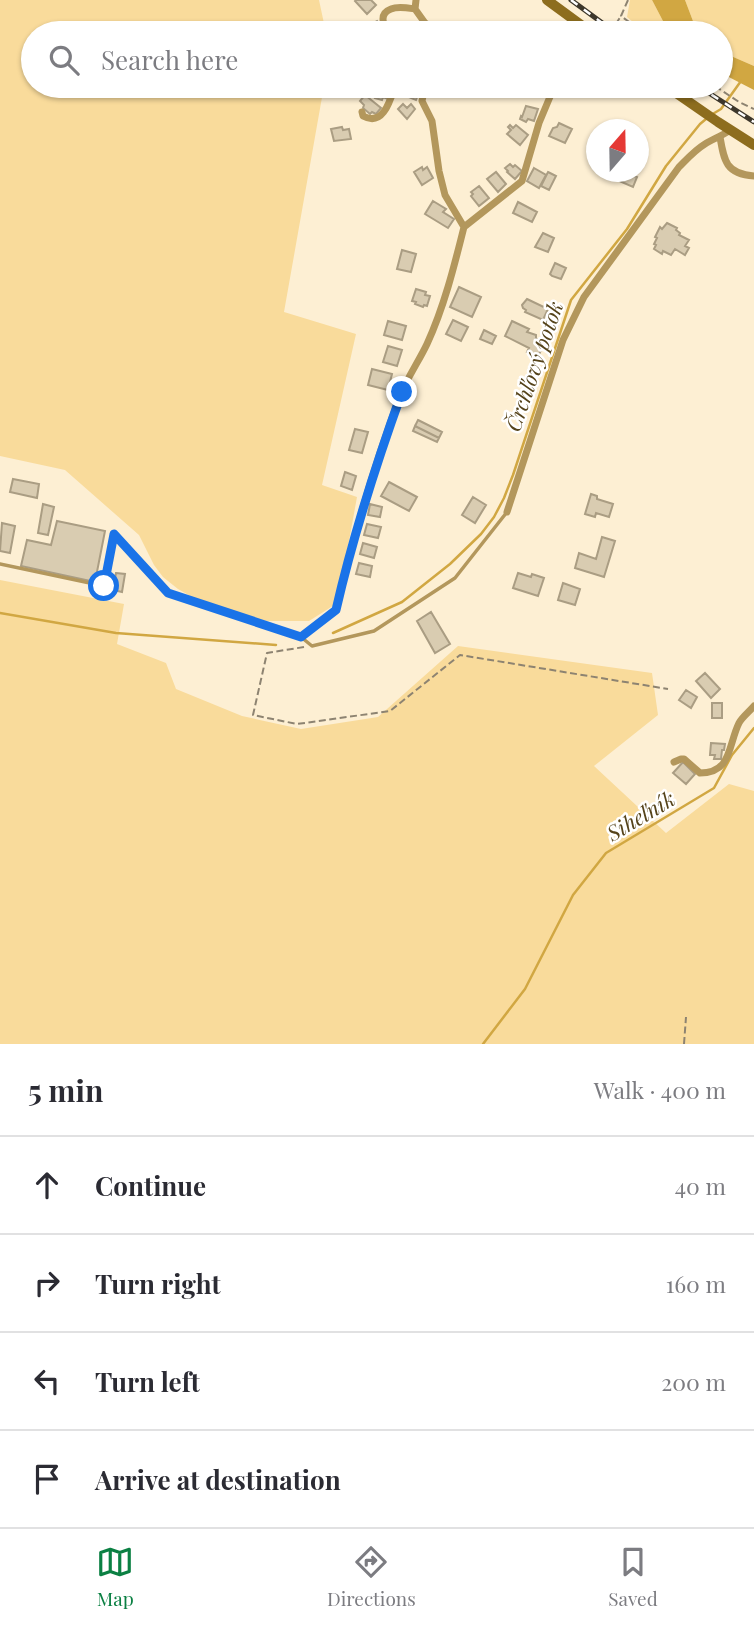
<!DOCTYPE html>
<meta charset="utf-8">
<style>
:root{--surface:#fff;--page:#f7f7f7;--text:#2b2b33;--muted:#7c7c81;--line:#e1e1e2;--accent:#0b8043}
body{margin:0;font-family:"Playfair Display",serif;background:var(--page);color:var(--text)}
.compass{position:absolute;left:586px;top:119px;width:63px;height:63px;border-radius:50%;background:var(--surface);box-shadow:0 2px 5px #0004;rotate:20deg}
.stop{position:absolute;width:21px;height:21px;margin:-16px;border:5px solid #1a73e8;border-radius:50%;background:#fff}
.stop.end{background:#1a73e8;border-color:#fff;box-shadow:0 2px 7px #0008}
.list{margin:0;padding:0;list-style:none}
h2{display:flex;justify-content:space-between;align-items:center;height:91px;margin:0;padding:0 28px;font-size:30px}
h2 small{font-size:23px;font-weight:400;color:var(--muted)}
.list li{display:grid;grid-template-columns:46px 1fr auto;gap:21px;align-items:center;box-sizing:border-box;height:98px;padding:0 28px;border-top:2px solid var(--line)}
.list b{display:block;font-size:26px;white-space:nowrap}
.list em{font-size:23px;font-style:normal;color:var(--muted)}
.icon{flex:none;width:38px;height:38px;fill:none;stroke:currentColor;stroke-width:2;stroke-linecap:round;stroke-linejoin:round}
.map{position:relative;flex:none;width:754px;height:1044px;overflow:hidden}
.search{position:absolute;background:var(--surface);box-shadow:0 2px 5px #0004;left:21px;right:21px;top:21px;height:77px;display:flex;align-items:center;gap:18px;box-sizing:border-box;padding:0 24px;border-radius:38px;color:var(--muted);font-size:26px}
.sheet{height:483px;background:var(--surface)}
nav{display:flex;justify-content:space-around;align-items:center;box-sizing:border-box;height:98px;border-top:2px solid var(--line);background:var(--surface);font-size:19px;color:var(--muted)}
nav a{display:grid;justify-items:center;gap:4px}
nav .on{color:var(--accent)}
.map>svg:first-child{display:block}
.green{fill:#f9db9b}
.water{fill:#d1a742}
.lines{fill:none;stroke-linecap:round;stroke-linejoin:round}
.stream{stroke:#d1a742;stroke-width:2.5}
.building{fill:#d9ccb1;stroke:#aa9d83;stroke-width:2}
.path{stroke:#8d8371;stroke-width:2;stroke-dasharray:7 3.5;stroke-linecap:butt}
.lane{stroke:#b3975c;stroke-width:3.5}
.street{stroke:#b3975c;stroke-width:7}
.secondary{stroke:#8d6d1e;stroke-width:10}
.rail-casing{stroke:#3d372b;stroke-width:5}
.rail{stroke:#fff;stroke-width:2.5;stroke-dasharray:8;stroke-linecap:butt}
.route{stroke:#1a73e8;stroke-width:9}
.labels{text-anchor:middle;dominant-baseline:central;stroke-width:5;stroke-linejoin:round;paint-order:stroke}
.water-label{font-size:21px;font-style:italic;fill:#55431a;stroke:#fff}
</style>
<div class="map">
<svg width="754" height="1044" viewBox="0 0 754 1044">
<rect width="100%" height="100%" fill="#fdefd3"/>
<!-- green -->
<path class="green" d="M0 0H319L326 33H33V86H324L284 312 356 334 322 485 357 497 341 585 336 604 309 621H266L246 616 192 597 178 589 163 577 154 565 139 535 65 470 0 456Z
M630 0H652L663 21 662 24C648 34 639 27 627 17Z
M685 0H754V66L731 56 721 48V33H702L696 29Z
M0 580 124 604 117 644 166 663 176 689 242 716 301 729 378 717 458 646 652 673 658 715 594 766 666 833 729 784 754 791V1044H0Z"/>
<!-- water -->
<path class="water" d="M652 0H685L696 29 702 33H673L663 21Z
M721 48 731 56 754 66V90L721 73Z"/>
<g class="lines">
<!-- stream -->
<path class="stream" d="M711 115 721 109 741 81
M0 613 116 633 276 645
M333 633 402 602 450 564 481 534 494 517 504 498 513 475 571 300 627 229 666 166 700 124 706 119
M483 1044 525 989 573 895 606 853 714 788 732 755 754 728"/>
</g>
<!-- building -->
<path class="building" d="M356 0H371L376 5 367 14 355 1Z
M377 21 383 33H364L362 29Z
M398 86H421L416 100 401 94 402 91 396 89Z
M374 87 390 91 388 99 383 97 382 100 375 98 376 95H372Z
M365 95 381 108 376 114 372 112 370 114 363 108 364 105 360 101Z
M403 104 407 108 411 104 415 109 407 119 398 109Z
M526 106 538 109 534 121 528 119 526 122 520 119 521 116 522 117Z
M559 123 572 129 565 143 549 136 553 128 557 127Z
M510 125 513 128 516 125 528 135 520 145 507 134 511 130 508 127Z
M342 127 343 130 349 129 351 139 334 141 331 129Z
M510 164 513 167 515 165 522 171 515 179 507 172 508 171 505 168Z
M422 167 423 170 427 167 433 178 422 185 414 172Z
M534 168 546 175 539 188 527 181Z
M496 172 506 184 498 192 487 179Z
M548 172 556 176 549 190 541 186Z
M621 172H632L631 175 637 177 633 187 617 180Z
M479 186 489 198 479 206 471 196 473 194 471 192Z
M433 201 446 209 443 212 454 219 448 228 425 214Z
M518 202 537 212 532 222 513 213Z
M667 223 677 228 676 230 680 233 679 235 689 240 685 246 689 248 685 255 675 249 671 255 663 251 662 254 654 249 656 245 654 244 657 238 655 237 660 227 662 229Z
M543 233 554 238 548 252 535 247Z
M402 250 416 254 411 272 397 269Z
M555 263 566 268 561 279 552 276 550 274Z
M459 287 481 297 472 317 450 307Z
M416 289 426 292 425 295 430 296 427 306 424 305 423 307 415 304 416 302 412 301Z
M527 299 548 309 543 320 525 312 526 310 523 308 522 305Z
M453 320 468 327 461 341 446 334Z
M388 321 406 326 402 340 384 335Z
M512 321 529 329 527 332 536 335V339L544 343 538 357 527 352 529 348 505 336Z
M484 330 496 336 492 344 480 339Z
M388 346 402 350 397 366 383 362Z
M372 369 392 374 388 390 368 385Z
M418 420 442 432 439 438 415 426Z
M415 426 439 438 437 442 413 431Z
M355 429 368 432 362 453 349 450Z
M345 472 356 476 352 490 341 486Z
M13 479 39 484 37 498 10 492Z
M389 482 417 497 409 511 381 496Z
M591 494 597 496V499L613 504 609 517 596 513 595 517 585 514Z
M473 497 486 505 475 523 462 515Z
M43 504 54 507 48 535 38 533Z
M370 504 382 507 380 517 368 515Z
M57 521 105 531 95 582 21 566 27 540 51 545Z
M2 523 15 526 10 553 0 551Z
M367 524 381 527 378 538 364 535Z
M602 537 615 541 604 577 575 568 579 553 596 559Z
M363 543 377 547 374 558 360 554Z
M359 563 372 566 370 577 356 574Z
M116 573 125 574 122 592 113 590Z
M518 573 531 577 532 574 544 578 538 596 513 588Z
M563 583 580 589 575 605 558 600Z
M431 612 450 644 435 653 417 621Z
M705 673 720 689 711 698 696 681Z
M686 690 697 697 691 708 679 700Z
M712 703H722V718H712Z
M711 743 725 744 724 750H722L721 759H714L715 755H710Z
M683 762 695 774 686 784 673 773Z"/>
<g class="lines">
<!-- path -->
<path class="path" d="M628 0 621 16 644 33
M610 33 621 16
M715 86 739 102 754 109
M304 647 267 653 253 715 297 724 390 711 460 655 668 689
M684 1044 686 1017"/>
<!-- lane -->
<path class="lane" d="M0 564 104 586 114 534 168 593 301 637 312 646 374 631 455 578 507 512"/>
<!-- street -->
<path class="street" d="M416 0 415 9 425 23 434 29H454L469 33
M391 33C383 27 378 14 391 9 398 6 408 8 415 9
M413 33 425 23
M425 86 422 101 432 121 439 171 445 195 464 227 522 181 539 123 552 92V86
M362 112 363 116C383 127 390 101 395 86
M720 137C724 161 726 174 754 176
M507 512 563 340 584 297 679 167C687 159 695 150 705 144 713 139 722 136 730 130
M301 637 336 610C353 537 374 466 400 396 407 378 419 361 427 344 444 307 454 267 464 227
M674 762 681 759H684L700 773C732 773 728 745 739 723 742 717 749 712 754 706"/>
<!-- secondary -->
<path class="secondary" d="M547 0 592 33
M666 86 718 122 754 145"/>
<!-- rail casing -->
<g class="rail-casing">
<path id="rail" d="M571 0 616 33
M698 86 754 122"/>
</g>
<!-- rail -->
<use href="#rail" class="rail"/>
</g>
<g class="lines">
<!-- route -->
<path class="route" d="M104 586 114 534 168 593 301 637 336 610C353 536 376 464 402 392"/>
</g>
<g class="labels">
<!-- water labels -->
<g class="water-label">
<text transform="translate(533 366) rotate(-71)">Črchľový potok</text>
<text transform="translate(640 815) rotate(-31)">Siheľník</text>
</g>
</g>
</svg>
<svg class="compass" viewBox="-18 -18 36 36"><path d="M0-13l5 13h-10z" fill="#e53935"/><path d="M0 13l5-13h-10z" fill="#7c7c81"/></svg>
<div class="stop" style="left:104px;top:586px"></div>
<div class="stop end" style="left:402px;top:392px"></div>
<div class="search"><svg class="icon" aria-label="search" viewBox="0 0 24 24"><circle cx="10" cy="10" r="6"/><path d="M15 15l6 6"/></svg>Search here</div>
</div>
<section class="sheet">
<h2>5 min<small>Walk · 400 m</small></h2>
<ul class="list">
<li><svg class="icon" aria-label="ahead" viewBox="0 0 24 24"><path d="M12 20V5M6 11l6-6 6 6"/></svg><div><b>Continue</b></div><em>40 m</em></li>
<li><svg class="icon" aria-label="right" viewBox="0 0 24 24"><path d="M7 20v-9h11M14 6l5 5-5 5"/></svg><div><b>Turn right</b></div><em>160 m</em></li>
<li><svg class="icon" aria-label="left" viewBox="0 0 24 24"><path d="M17 20v-9H6M10 6l-5 5 5 5"/></svg><div><b>Turn left</b></div><em>200 m</em></li>
<li><svg class="icon" aria-label="arrive" viewBox="0 0 24 24"><path d="M6 21V4h12l-3 4 3 4H6"/></svg><div><b>Arrive at destination</b></div></li>
</ul>
</section>
<nav>
<a class="on"><svg class="icon" aria-label="map" viewBox="0 0 24 24"><path d="M3 6l6-2 6 2 6-2v14l-6 2-6-2-6 2zM9 4v14M15 6v14"/></svg>Map</a>
<a><svg class="icon" aria-label="directions" viewBox="0 0 24 24"><path d="M12 3l9 9-9 9-9-9zM9 14v-3h6M13 9l2 2-2 2"/></svg>Directions</a>
<a><svg class="icon" aria-label="saved" viewBox="0 0 24 24"><path d="M7 4h10v16l-5-4-5 4z"/></svg>Saved</a>
</nav>
